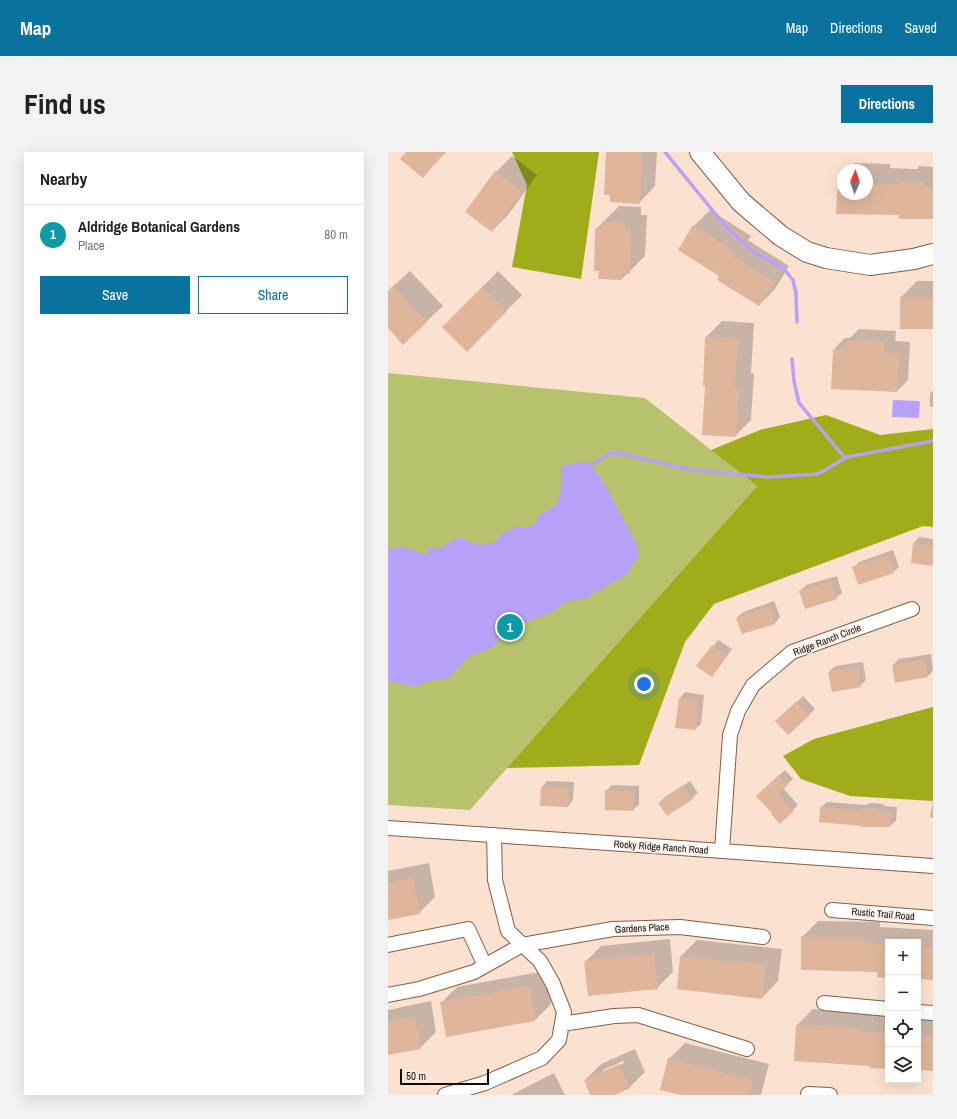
<!DOCTYPE html>
<meta charset="utf-8">
<style>
:root{--surface:#fff;--page:#f2f2f2;--text:#202124;--muted:#757577;--line:#e0e0e0;--accent:#09729e}
body{margin:0;font-family:"Archivo Narrow",sans-serif;background:var(--page);color:var(--text)}
.controls{position:absolute;right:12px;bottom:12px;display:grid;overflow:hidden;border-radius:0px;box-shadow:0 4px 16px #0002}
.controls button{width:36px;height:36px;display:grid;place-items:center;padding:0;border:0;border-bottom:1px solid var(--line);background:var(--surface);color:var(--text);font:20px sans-serif}
.compass{position:absolute;left:449px;top:12px;width:36px;height:36px;border-radius:50%;background:var(--surface);box-shadow:0 4px 16px #0002;rotate:2deg}
.scale{position:absolute;left:12px;bottom:10px;width:89px;box-sizing:border-box;padding-left:4px;border:2px solid #160902;border-top:0;font-size:11px;line-height:14px;white-space:nowrap;color:#160902;-webkit-text-stroke:3px #fbf2ec;paint-order:stroke}
.you{position:absolute;left:256px;top:532px;width:14px;height:14px;margin:-10px;border:3px solid #fff;border-radius:50%;background:#1a73e8;box-shadow:0 0 0 6px #1a73e833}
.badge{display:grid;place-items:center;width:26px;height:26px;border-radius:50%;background:var(--accent);color:#fff;font-size:13px;font-weight:700}
.pin{position:absolute;translate:-50% -50%;border:2px solid #fff;box-shadow:0 1px 4px #0006}
.list{margin:0;padding:0;list-style:none}
h2{display:flex;justify-content:space-between;align-items:center;height:52px;margin:0;padding:0 16px;font-size:17px}
h2 small{font-size:13px;font-weight:400;color:var(--muted)}
.list li{display:grid;grid-template-columns:26px 1fr auto;gap:12px;align-items:center;box-sizing:border-box;height:60px;padding:0 16px;border-top:1px solid var(--line)}
.list b{display:block;font-size:15px;white-space:nowrap}
.list p{margin:0;font-size:13px;white-space:nowrap;color:var(--muted)}
.list em{font-size:13px;font-style:normal;color:var(--muted)}
.actions{display:flex;gap:8px;padding:12px 16px}
.actions a{flex:1;padding:9px 0;border:1px solid var(--accent);border-radius:0px;text-align:center;font-size:14px;color:var(--accent)}
.actions .main{background:var(--accent);color:#fff}
.icon{flex:none;width:22px;height:22px;fill:none;stroke:currentColor;stroke-width:2;stroke-linecap:round;stroke-linejoin:round}
.map{position:relative;flex:none;width:545px;height:943px;overflow:hidden;border-radius:0px}
header{display:flex;align-items:center;gap:24px;box-sizing:border-box;height:56px;padding:0 20px;background:var(--accent);color:#fff}
header strong{font-size:19px}
nav{display:flex;gap:22px;margin-inline-start:auto;font-size:14px}
.intro{display:flex;align-items:center;justify-content:space-between;box-sizing:border-box;height:96px;padding:0 24px}
h1{margin:0;font-size:28px}
.button{padding:10px 18px;border-radius:0px;background:var(--accent);color:#fff;font-size:14px;font-weight:700}
main{display:flex;gap:24px;padding:0 24px}
aside{flex:1;background:var(--surface);border-radius:0px;box-shadow:0 4px 16px #0002}
.map>svg:first-child{display:block}
.green{fill:#b8c26d}
.forest{fill:#a0ac18}
.water{fill:#b8a2f9}
.shadow{fill:#0003;fill-rule:evenodd}
.lines{fill:none;stroke-linecap:round;stroke-linejoin:round}
.stream{stroke:#b8a2f9;stroke-width:3.5}
.building{fill:#dfb69b}
.street-casing{stroke:#815d44;stroke-width:16}
.secondary-casing{stroke:#815d44;stroke-width:22}
.street{stroke:#fff;stroke-width:14}
.secondary{stroke:#fff;stroke-width:20}
.labels{text-anchor:middle;dominant-baseline:central;stroke-width:3.5;stroke-linejoin:round;paint-order:stroke}
.street-label{font-size:10px;fill:#160902;stroke:#fbf2ec}
</style>
<header>
<strong>Map</strong>
<nav><a>Map</a><a>Directions</a><a>Saved</a></nav>
</header>
<div class="intro"><h1>Find us</h1><a class="button">Directions</a></div>
<main>
<aside>
<h2>Nearby<small></small></h2>
<ul class="list">
<li><span class="badge" style="background:#0f9aa8">1</span><div><b>Aldridge Botanical Gardens</b><p>Place</p></div><em>80 m</em></li>
</ul>
<div class="actions"><a class="main">Save</a><a>Share</a></div>
</aside>
<div class="map">
<svg width="545" height="943" viewBox="0 0 545 943">
<rect width="100%" height="100%" fill="#fbe1d0"/>
<!-- green -->
<path class="green" d="M0 221 257 246 369 334 82 658 0 653Z"/>
<!-- forest -->
<path class="forest" d="M124 0H211L193 127 124 115 139 33Z
M438 263 492 283 545 277V375L535 374 326 452 297 490 251 613 119 616 369 334 323 298 372 278Z
M545 555V649L462 644 413 627 395 604 426 587Z"/>
<!-- water -->
<path class="water" d="M505 248 532 249 531 266 504 265Z
M199 309 213 326 225 348 248 391 251 404 238 423 198 446 175 451 167 459 126 475 103 496 79 506 61 526 41 529 26 535 0 529V397L16 395 38 403 41 395 51 397 65 388 73 385C87 394 93 394 108 390L113 382 130 374 137 376 147 372 151 363 168 353 173 339 174 314Z"/>
<!-- shadow -->
<path class="shadow" d="M19 0H58L35 25Z
M219 0H269L267 34 251 51Z
M124 4 149 23 120 63 104 79 108 20Z
M466 11 502 12V16L529 17 531 14 545 15V66L512 62 449 61 450 27 455 23V42H479V18H460Z
M231 54 253 55V63H259L257 104 234 127 212 118 208 77Z
M322 58 363 84 360 88 401 114 387 137 371 153 333 124 306 74Z
M22 119 55 154 15 191 0 175V139Z
M110 119 134 143 79 198 55 175Z
M529 129H545V176L513 145Z
M334 169 366 171 363 221H366L363 268 347 284 318 233V185Z
M471 177 508 179 507 189 522 190 520 228 509 239 446 197 457 186H462Z
M545 239V255H542V241Z
M531 385 545 387V413L524 410 526 391Z
M505 398 511 415 505 420 465 416 471 410Z
M449 424 454 441 448 446 412 439 418 433Z
M386 449 392 465 387 471 371 476 349 466 355 460Z
M330 488 344 497 329 518 324 524 310 514Z
M543 502 545 519 540 524 505 513 511 507Z
M475 510 478 528 472 534 441 520 447 514Z
M297 540 316 543 313 572 307 577 288 575 292 546Z
M415 544 427 557 401 582 389 570Z
M397 618 405 627 395 636 410 653 405 658 386 661 375 638Z
M159 629 186 630 185 648 180 654 154 635Z
M302 629 310 641 304 646 271 651 277 645Z
M224 633 251 634V652L245 658 218 639Z
M545 649V666L542 665Z
M439 650 479 653 481 651 496 652V654L509 655 508 669 502 674 433 655Z
M41 711 47 745 31 761 0 767V719Z
M430 769 492 770V775L545 778V827L530 826V790H500V825L414 785Z
M282 787 285 820 269 836 197 810 213 794Z
M309 788 394 797 390 829 374 846 290 836 293 804Z
M157 819 163 852 147 868 53 851 69 835Z
M43 849 48 880 32 896 0 902V858Z
M425 857 486 861 485 864H500V916L483 913 409 873Z
M530 866H545V918L530 917Z
M297 891 381 912 373 943H297L281 907Z
M247 897 257 920 241 936 225 943H203L197 928 213 912ZM235 909 236 911 215 920V918Z
M166 921 177 943H123Z"/>
<g class="lines">
<!-- stream -->
<path class="stream" d="M277 0 338 75 363 98 395 116 405 128 408 141 409 170
M404 207 406 229 411 251 457 306
M203 313 223 301 234 302 303 318 381 325 430 322 459 305 545 289"/>
</g>
<!-- building -->
<path class="building" d="M18 0H56L35 26 12 7Z
M218 0H254L252 52 222 50V43H216Z
M107 19 134 40 104 80 77 60Z
M514 30 536 31V35H545V67H511V63L448 62 449 42H479V32H514Z
M214 70 238 71 237 79H243L242 122 235 121 234 128 210 127 211 119H206L207 76 214 77Z
M305 73 347 100 345 104 386 130 371 154 329 128 331 124 290 98Z
M5 134 39 170 15 193 0 176V139Z
M94 135 119 159 79 200 54 175Z
M512 145H545V177H512Z
M317 185 350 187 347 236 351 237 348 285 314 283 317 234H315Z
M459 188 497 190 496 200 511 201 509 240 443 237 445 197 459 198Z
M525 391 545 393V414L523 411Z
M500 403 506 421 470 433 464 415Z
M443 429 449 447 417 457 411 439Z
M381 454 387 472 354 482 348 466Z
M324 493 339 503 324 525 308 514Z
M537 507 540 525 507 531 504 513Z
M470 515 473 535 444 540 440 520Z
M291 546 311 548 308 578 287 576Z
M409 549 422 563 400 583 387 569Z
M391 623 400 633 390 642 406 659 392 672 383 662 384 661 368 644Z
M296 634 305 647 279 664 270 651Z
M153 635 181 636 180 655 152 654Z
M217 638 246 639 245 659 217 658Z
M432 655 474 658V656L491 657V659L503 660V675H473V674L431 670Z
M25 726 32 762 0 768V731Z
M413 784 477 786 476 791 500 792V826L489 825V820L413 818Z
M530 794H545V828L530 827Z
M266 802 270 837 200 844 196 809Z
M292 804 378 813 374 847 289 837Z
M141 834 147 869 58 885 52 850Z
M27 865 33 897 0 903V870Z
M408 873 470 876V879L500 881V917L481 916 482 914 406 909Z
M530 882 545 883V919L530 918Z
M280 906 365 928 362 943H293L272 938Z
M231 912 242 936 227 943H202L196 928Z"/>
<g class="lines">
<!-- street casing -->
<g class="street-casing">
<path id="street" d="M0 676C182 689 363 700 545 714
M334 699 342 583 350 559 365 533 404 500 524 457
M444 758 545 766
M0 793 80 777 97 814
M0 843 31 837 86 820 134 793 225 777 292 775 375 785
M436 851 500 857
M530 860 545 861
M174 872 226 864 250 863 359 897
M420 942 442 943
M57 943 97 931 154 906 171 888 176 860 165 832 152 809 120 779 107 728 106 683"/>
</g>
<!-- secondary casing -->
<g class="secondary-casing">
<path id="secondary" d="M312 0 353 50 393 84 419 100 438 106 482 113 526 107 545 102"/>
</g>
<!-- street -->
<use href="#street" class="street"/>
<!-- secondary -->
<use href="#secondary" class="secondary"/>
</g>
<g class="labels">
<!-- street labels -->
<g class="street-label">
<text transform="translate(439 488) rotate(-21)">Ridge Ranch Circle</text>
<text transform="translate(273 695) rotate(4)">Rocky Ridge Ranch Road</text>
<text transform="translate(495 762) rotate(5)">Rustic Trail Road</text>
<text transform="translate(254 776) rotate(-3)">Gardens Place</text>
</g>
</g>
</svg>
<div class="controls">
<button>+</button>
<button>−</button>
<button><svg class="icon" aria-label="locate" viewBox="0 0 24 24"><circle cx="12" cy="12" r="6"/><path d="M12 2v4M12 18v4M2 12h4M18 12h4"/></svg></button>
<button><svg class="icon" aria-label="layers" viewBox="0 0 24 24"><path d="M12 4l9 5-9 5-9-5zM3 14l9 5 9-5"/></svg></button>
</div>
<svg class="compass" viewBox="-18 -18 36 36"><path d="M0-13l5 13h-10z" fill="#e53935"/><path d="M0 13l5-13h-10z" fill="#757577"/></svg>
<div class="scale">50 m</div>
<div class="you"></div>
<div class="pin badge" style="left:122px;top:475px;background:#0f9aa8">1</div>
</div>
</main>
